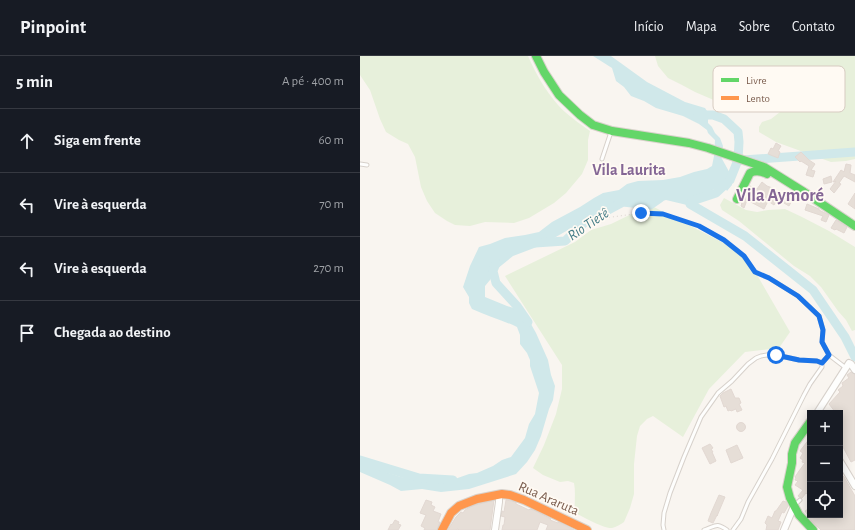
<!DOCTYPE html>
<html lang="pt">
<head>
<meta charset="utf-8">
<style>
	:root { --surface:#171b24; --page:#20242c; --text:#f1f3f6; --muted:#9ea1a6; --line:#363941 }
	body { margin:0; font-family:"Alegreya Sans",sans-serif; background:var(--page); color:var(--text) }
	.controls { position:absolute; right:12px; bottom:12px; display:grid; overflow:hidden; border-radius:0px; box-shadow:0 2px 10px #0003 }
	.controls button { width:36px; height:36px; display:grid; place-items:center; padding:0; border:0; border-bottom:1px solid var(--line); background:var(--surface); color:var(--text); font:20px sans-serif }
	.stop { position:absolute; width:12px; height:12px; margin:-9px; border:3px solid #1a73e8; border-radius:50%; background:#fff }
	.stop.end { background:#1a73e8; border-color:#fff; box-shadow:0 1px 4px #0008 }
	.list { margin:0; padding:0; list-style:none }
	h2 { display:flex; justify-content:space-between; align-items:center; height:52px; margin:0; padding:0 16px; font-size:17px }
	h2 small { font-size:13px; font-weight:400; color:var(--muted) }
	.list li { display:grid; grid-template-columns:26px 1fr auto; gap:12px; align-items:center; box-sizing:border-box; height:64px; padding:0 16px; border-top:1px solid var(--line) }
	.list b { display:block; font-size:15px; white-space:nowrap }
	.list em { font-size:13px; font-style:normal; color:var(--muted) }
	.icon { flex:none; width:22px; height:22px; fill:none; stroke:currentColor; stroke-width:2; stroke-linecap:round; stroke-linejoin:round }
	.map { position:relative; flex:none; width:495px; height:474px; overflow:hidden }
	header { display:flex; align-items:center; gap:24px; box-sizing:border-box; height:56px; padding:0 20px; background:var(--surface); border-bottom:1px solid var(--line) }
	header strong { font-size:19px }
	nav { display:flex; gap:22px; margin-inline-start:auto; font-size:14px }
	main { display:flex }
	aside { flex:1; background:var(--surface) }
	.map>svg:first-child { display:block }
	.green { fill:#e7f0db }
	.water { fill:#d0e8ea }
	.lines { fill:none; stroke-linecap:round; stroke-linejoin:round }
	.river { stroke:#d0e8ea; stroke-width:9 }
	.building { fill:#e6ded7; stroke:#e2d8d2 }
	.lane-casing { stroke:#d7d1cb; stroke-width:5 }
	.street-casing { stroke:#d7d1cb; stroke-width:8 }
	.fast-casing { stroke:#d9d2cb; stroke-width:10 }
	.slow-casing { stroke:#d9d2cb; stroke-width:10 }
	.path { stroke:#dcd5d0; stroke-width:1; stroke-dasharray:1 3; stroke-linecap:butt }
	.lane { stroke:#fefefd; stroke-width:3 }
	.street { stroke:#fefefd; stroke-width:6 }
	.fast { stroke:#63d668; stroke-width:8 }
	.slow { stroke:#ff974d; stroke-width:8 }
	.route { stroke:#1a73e8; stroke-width:5 }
	.labels { text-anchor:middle; stroke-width:3.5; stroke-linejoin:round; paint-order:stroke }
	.street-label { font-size:14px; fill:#7a5c4d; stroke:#fffaf3 }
	.water-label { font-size:15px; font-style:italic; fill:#437c86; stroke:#fffaf3 }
	.quarter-label { font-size:16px; font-weight:bold; fill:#846695; stroke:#fffaf3 }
	.district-label { font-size:18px; font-weight:bold; fill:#846695; stroke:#fffaf3 }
	.key { fill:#fffaf3; stroke:#d7cbc1; stroke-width:1 }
	.key-label { font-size:11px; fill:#7a5c4d }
</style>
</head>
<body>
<header>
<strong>Pinpoint</strong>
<nav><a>Início</a><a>Mapa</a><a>Sobre</a><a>Contato</a></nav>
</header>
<main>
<aside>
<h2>5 min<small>A pé · 400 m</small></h2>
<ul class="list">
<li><svg class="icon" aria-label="ahead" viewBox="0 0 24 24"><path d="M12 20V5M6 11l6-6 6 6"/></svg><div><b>Siga em frente</b></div><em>60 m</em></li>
<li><svg class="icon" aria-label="left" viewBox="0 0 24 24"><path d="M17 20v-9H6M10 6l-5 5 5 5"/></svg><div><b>Vire à esquerda</b></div><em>70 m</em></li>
<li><svg class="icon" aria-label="left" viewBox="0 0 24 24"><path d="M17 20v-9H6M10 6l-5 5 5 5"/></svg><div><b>Vire à esquerda</b></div><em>270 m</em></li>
<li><svg class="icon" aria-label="arrive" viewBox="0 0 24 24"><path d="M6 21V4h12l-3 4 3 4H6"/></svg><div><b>Chegada ao destino</b></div></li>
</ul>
</aside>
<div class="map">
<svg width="495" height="474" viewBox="0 0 495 474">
	<rect width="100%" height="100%" fill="#f9f5f0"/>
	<path class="green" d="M0 0H168C176 18 185 34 198 49 207 59 219 67 230 75L228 84V104L222 118 206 137 194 147 169 162 154 167 125 166 110 170 95 169 87 165 75 157 67 145 61 131 55 101 48 88 39 84 26 76 20 63 10 34 0 19Z
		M295 0H495V103L486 105 471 106 416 86 399 76V71L402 66 411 63 420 56 408 46 393 45 378 47 363 48 335 36 322 29 308 22 298 10Z
		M364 142 386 154 397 156 408 154 425 153 442 161 469 175 495 191V274L492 275 486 264 478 255 461 231 450 220 434 210 379 165 362 154 360 149Z
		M290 149 385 198 430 276 419 292 385 296 349 333 323 381 293 360 287 363 280 370 277 380 274 408V438L270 452 264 466C261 468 256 471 252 472 244 473 224 461 215 457 214 447 216 437 214 427L208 425 200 426 183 419 173 412 184 389 196 358 202 333V309L145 220 215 186 231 174 251 168Z"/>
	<path class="water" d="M233 0H251L287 26 325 46 345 52 349 58 348 64V67L352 71 355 77 360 82 363 90 361 101 372 121V129L367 135 364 130C350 133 345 138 337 148L327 149 306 144 290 149 275 144 253 148 182 189 153 200 137 213 130 224 125 230V241L147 250 157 253 167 261 176 277 188 304 191 319 195 330 193 344 189 353 181 380 175 394 167 406 156 418 109 433 81 436 62 433 41 435 30 429 0 416V405L9 407 20 414 41 421 51 422 68 426 83 423 92 424 109 418 117 417 133 410 142 404 151 401 165 382 169 368 175 358 179 337 170 310V304L167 297 160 288V279L157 271C142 264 127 260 112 253L109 247V241L103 231 110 210 119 191 130 188 145 182 165 179 179 176 192 166 220 151 234 142 243 137 259 134 267 128 278 125 303 124 320 121 334 116 347 113 352 110 354 100 355 84 348 77 347 74 339 68 323 60 296 52 284 45 271 40 264 31 256 25 252 12Z"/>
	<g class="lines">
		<path class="river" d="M383 104 495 96
			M332 145 356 137 370 124 378 104 379 86 378 76 364 63 353 59H338
			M330 148 385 180 453 234 485 281 495 301
			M175 187 205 185 224 167 263 146 290 149 300 142
			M136 207 133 215 136 227 157 250 168 266
			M0 404 59 422 93 424"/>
	</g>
	<path class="building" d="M416 87 421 90 418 95 420 96 418 102 408 98 411 92 413 93Z
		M441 96 449 104 455 108 451 114 455 115 453 121 446 119 449 110 441 105 440 106 435 101Z
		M486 108 491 109 490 117 495 119V126L484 120 479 127 481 128 474 137 470 133 476 125 473 126 481 114 484 116Z
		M471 120 472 126 464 128 463 123Z
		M402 126 407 130 415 133 412 138 418 142 414 149 408 145 404 153 387 144 384 152 381 150 382 147H381L390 130 397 133Z
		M423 136 427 138 425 142 431 146 429 150 419 144Z
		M495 137V153L488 148Z
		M447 148 459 153V154L469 159 466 166 461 164 463 160 445 154Z
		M476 164 487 171 484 177 476 173 475 174 471 172Z
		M491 316 495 318V404L491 406 483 391 481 387 480 388V357H476L469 348 480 336 478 334 483 330 482 327 489 322 487 319Z
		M371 333 375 342H379L381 347 379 348 382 354 377 356 376 353 371 355 370 354 368 355 366 350 364 351 360 340 363 337Z
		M376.5 371a4.5 4.5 0 1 1 9 0a4.5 4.5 0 1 1-9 0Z
		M450 382V441L446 437 442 442 438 440 443 434 435 429 438 425 435 424 436 422 435 421 439 415 445 407 442 406 443 404 440 402 443 397 440 395Z
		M350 388 353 392 351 393 353 396H352L356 405 350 408 342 392Z
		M377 389 383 402 371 407 366 394Z
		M480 417 484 421 495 440V474H461L451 464 445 455 450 452V459H480Z
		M359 439 365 441 357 460V459L353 467 348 465 351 457Z
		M66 444 72 446 71 449 75 451 73 455 81 458 78 466H80L77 474H64L65 472 61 470 66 459 60 457Z
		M134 444 130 474H100L97 473V474H88L96 461 101 456 103 457 105 454 112 450Z
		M146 444 156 446V448L169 454 170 453 176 455 191 463 190 464 198 467V466L214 474H186L188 469 180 466 177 474H142L143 469H144L145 461 141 460 142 455 144 456Z
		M423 445 426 446 428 450 424 457 422 456 418 465 421 466 418 474H406L407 469 405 467 408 460 412 462 415 455H416Z
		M35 464 39 466 38 468 41 469 38 474H28L31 468 32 469Z"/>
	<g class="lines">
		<g class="lane-casing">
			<path id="lane" d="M242 103 251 76
				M0 108 7 109
				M409 222 438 240 459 260 463 274 462 286 469 299 486 312
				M434 450 440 444
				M304 474 303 469 304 457 310 437 324 401 341 361 358 337 372 325 388 308 396 302 401 300 407 299H416L439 304 457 305 462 307
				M344 474C356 470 356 466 367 474
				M373 474 381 463 388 446 412 403 444 339 450 328 462 311V307L469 299"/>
		</g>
		<g class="street-casing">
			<path id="street" d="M457 357 489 307 491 308 495 314
				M480 405 495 430
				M135 474 139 446V438
				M424 474 434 450"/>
		</g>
		<g class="fast-casing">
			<path id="fast" d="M176 0 184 16 199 39 220 59 233 69 252 75 329 87 348 92 404 111 444 136 495 170
				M377 143 390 117C396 114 401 115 407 118
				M450 366 435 387 432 398V407L427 431 430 442 439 459 453 474"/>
		</g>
		<g class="slow-casing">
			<path id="slow" d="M82 474 91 457 99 450 117 443 142 438 150 439 164 444 227 474"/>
		</g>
		<path class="path" d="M245 162 281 157 303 158 339 170 364 184 384 200 395 216 406 221"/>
		<use href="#lane" class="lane"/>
		<use href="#street" class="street"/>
		<use href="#fast" class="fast"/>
		<use href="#slow" class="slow"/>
	</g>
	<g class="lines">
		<path class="route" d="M281 157 303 158 339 170 364 184 384 200 395 216 409 222 438 240 459 260 463 274 462 286 469 299 462 307 457 305 439 304 416 299"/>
	</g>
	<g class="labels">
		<g class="street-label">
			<text transform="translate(189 442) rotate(24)" y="5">Rua Araruta</text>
		</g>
		<g class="water-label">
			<text transform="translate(228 168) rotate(-34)" y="5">Rio Tietê</text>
		</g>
		<g class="quarter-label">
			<text x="269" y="119">Vila Laurita</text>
		</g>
		<g class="district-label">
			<text x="420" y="145">Vila Aymoré</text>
		</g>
	</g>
	<rect x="353" y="10" width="132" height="46" rx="6" class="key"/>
	<rect x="361" y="22" width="18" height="4" fill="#63d668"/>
	<rect x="361" y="40" width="18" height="4" fill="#ff974d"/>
	<g class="key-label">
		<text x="386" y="28">Livre</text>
		<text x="386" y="46">Lento</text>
	</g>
</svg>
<div class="controls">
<button>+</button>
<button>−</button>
<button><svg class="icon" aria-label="locate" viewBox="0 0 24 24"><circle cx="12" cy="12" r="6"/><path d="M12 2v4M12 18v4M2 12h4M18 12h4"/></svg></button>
</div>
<div class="stop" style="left:416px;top:299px"></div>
<div class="stop end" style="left:281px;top:157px"></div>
</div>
</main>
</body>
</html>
